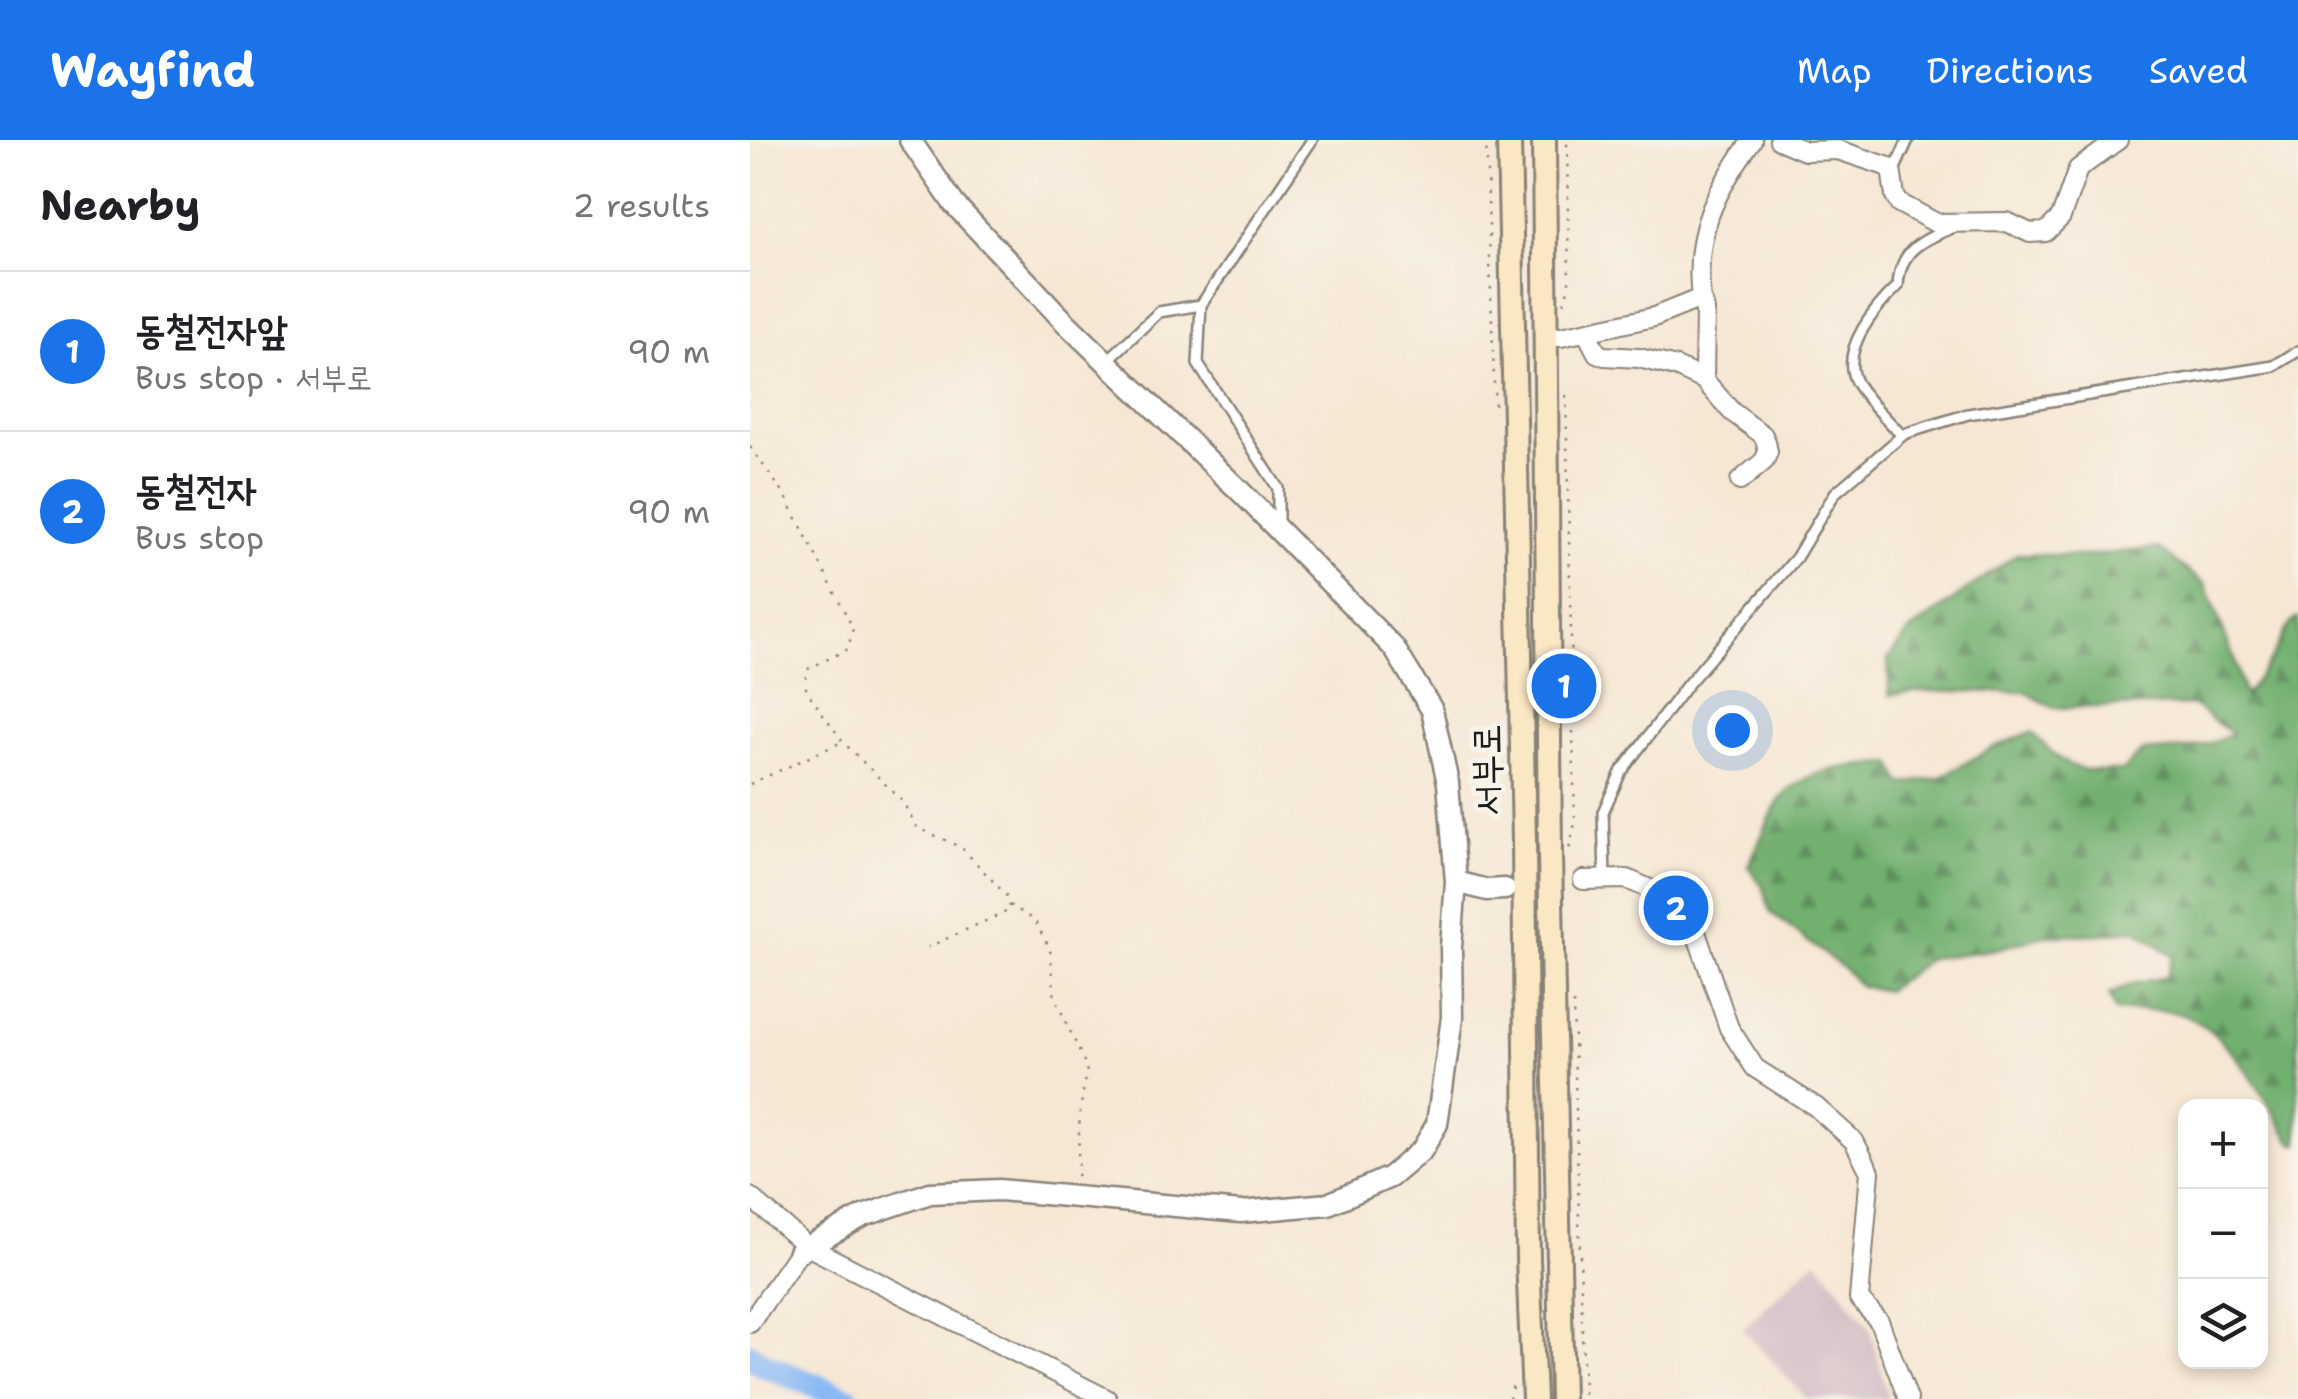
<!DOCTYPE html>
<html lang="en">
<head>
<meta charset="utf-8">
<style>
	:root { --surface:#fff; --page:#f6f6f6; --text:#202124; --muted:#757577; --line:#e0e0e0; --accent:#1a73e8 }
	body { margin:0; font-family:"Shantell Sans","Poor Story",sans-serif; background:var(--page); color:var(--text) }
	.controls { position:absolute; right:30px; bottom:30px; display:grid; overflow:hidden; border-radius:20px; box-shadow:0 5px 15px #0003 }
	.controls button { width:90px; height:90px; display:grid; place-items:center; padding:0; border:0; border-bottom:2px solid var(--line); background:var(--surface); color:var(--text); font:50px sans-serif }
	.you { position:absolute; left:982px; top:590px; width:35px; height:35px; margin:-25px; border:8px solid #fff; border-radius:50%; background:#1a73e8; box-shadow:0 0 0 15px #1a73e833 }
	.badge { display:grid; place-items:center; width:65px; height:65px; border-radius:50%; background:var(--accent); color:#fff; font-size:32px; font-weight:700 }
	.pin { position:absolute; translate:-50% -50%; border:5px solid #fff; box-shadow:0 2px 10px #0006 }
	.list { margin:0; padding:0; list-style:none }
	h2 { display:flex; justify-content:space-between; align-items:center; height:130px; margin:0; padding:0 40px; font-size:42px }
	h2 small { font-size:32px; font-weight:400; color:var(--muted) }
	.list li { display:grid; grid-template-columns:65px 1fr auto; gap:30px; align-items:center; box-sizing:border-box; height:160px; padding:0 40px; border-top:2px solid var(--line) }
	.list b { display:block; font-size:38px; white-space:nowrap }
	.list p { margin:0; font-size:32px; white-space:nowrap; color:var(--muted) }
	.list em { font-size:32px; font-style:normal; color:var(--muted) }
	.icon { flex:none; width:55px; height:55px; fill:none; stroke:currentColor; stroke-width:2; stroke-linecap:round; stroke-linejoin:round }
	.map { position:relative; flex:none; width:1548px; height:1259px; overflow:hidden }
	header { display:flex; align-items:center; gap:60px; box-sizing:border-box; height:140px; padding:0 50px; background:var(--accent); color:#fff }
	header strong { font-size:48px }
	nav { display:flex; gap:55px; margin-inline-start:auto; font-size:35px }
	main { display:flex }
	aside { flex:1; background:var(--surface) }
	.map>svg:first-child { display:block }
	.industrial { fill:#d2bdc5 }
	.forest { fill:url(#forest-firs); stroke:#476646; stroke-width:2.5 }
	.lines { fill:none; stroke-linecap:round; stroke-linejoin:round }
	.river { stroke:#89b9f5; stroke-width:25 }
	.service-casing { stroke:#898278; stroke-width:14 }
	.minor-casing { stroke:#898278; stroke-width:22 }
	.tertiary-casing { stroke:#898278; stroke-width:25 }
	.secondary-casing { stroke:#898278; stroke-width:28 }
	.path { stroke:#898278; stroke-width:2.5; stroke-dasharray:2.5 8; stroke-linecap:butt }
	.service { stroke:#fff; stroke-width:9 }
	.minor { stroke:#fff; stroke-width:18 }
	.tertiary { stroke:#fff; stroke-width:20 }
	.secondary { stroke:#fae7c3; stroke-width:22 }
	.labels { text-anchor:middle; stroke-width:10; stroke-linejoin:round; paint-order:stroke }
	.street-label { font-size:38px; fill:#1c1c1c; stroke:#f7f3e8 }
</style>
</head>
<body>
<header>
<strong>Wayfind</strong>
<nav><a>Map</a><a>Directions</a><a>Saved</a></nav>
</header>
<main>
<aside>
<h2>Nearby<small>2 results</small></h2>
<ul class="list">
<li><span class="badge">1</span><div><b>동철전자앞</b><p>Bus stop · 서부로</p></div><em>90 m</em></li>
<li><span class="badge">2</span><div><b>동철전자</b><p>Bus stop</p></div><em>90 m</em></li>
</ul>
</aside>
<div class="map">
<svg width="1548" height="1259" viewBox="0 0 1548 1259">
	<defs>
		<pattern id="forest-firs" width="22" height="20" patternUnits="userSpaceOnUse" patternTransform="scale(2.5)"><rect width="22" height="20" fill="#72b070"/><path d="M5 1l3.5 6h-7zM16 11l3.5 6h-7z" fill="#5d8e5b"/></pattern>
	</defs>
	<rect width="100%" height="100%" fill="#f7f3e8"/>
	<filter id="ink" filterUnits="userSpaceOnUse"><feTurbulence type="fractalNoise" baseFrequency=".01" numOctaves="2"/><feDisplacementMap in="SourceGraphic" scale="20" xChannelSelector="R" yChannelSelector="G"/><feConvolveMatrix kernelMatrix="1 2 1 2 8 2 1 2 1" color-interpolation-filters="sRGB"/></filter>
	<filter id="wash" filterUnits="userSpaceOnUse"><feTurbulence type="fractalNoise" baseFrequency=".0048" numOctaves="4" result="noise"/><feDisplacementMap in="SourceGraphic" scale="40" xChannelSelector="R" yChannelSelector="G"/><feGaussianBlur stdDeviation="2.25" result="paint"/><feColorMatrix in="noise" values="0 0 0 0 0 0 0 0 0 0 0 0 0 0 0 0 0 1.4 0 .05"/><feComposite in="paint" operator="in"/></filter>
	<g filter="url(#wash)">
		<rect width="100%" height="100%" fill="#f6e7d4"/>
		<path class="industrial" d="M1067 1119 1119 1186 1138 1259H1057L992 1189Z"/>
		<path class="forest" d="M1408 408 1456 445 1483 516 1495 557C1502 543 1514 532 1522 517 1531 503 1534 487 1548 477V1005L1543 1003C1514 960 1481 888 1427 873 1409 868 1384 872 1365 871L1359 855 1381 844 1416 837 1423 816 1385 789 1355 794 1298 795 1242 810 1180 818 1136 851 1110 846 1094 829 1020 772 1014 748 998 726C1007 710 1022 667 1033 656 1062 626 1104 626 1142 623L1152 644 1189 638 1244 607 1282 592C1316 628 1322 632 1372 631L1392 611C1425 611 1453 609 1482 594L1442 565 1304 568 1275 552 1171 551 1139 555 1138 519 1159 492 1267 414 1334 416Z"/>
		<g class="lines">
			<path class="river" d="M0 1215 12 1224 98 1259"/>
		</g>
	</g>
	<g filter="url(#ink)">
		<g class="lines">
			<g class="service-casing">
				<path id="service" d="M1143 33 1158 0
					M357 221 409 172 451 165
					M1152 296C1139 280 1115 259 1106 242 1089 209 1126 167 1148 146 1150 109 1171 101 1204 87
					M528 385V348L448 224 451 165 562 0
					M855 737 853 672 871 632 937 545 1046 418 1085 353 1154 294 1218 274 1524 226 1548 211"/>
			</g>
			<g class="minor-casing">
				<path id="minor" d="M1029 0 1055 11 1088 10 1136 26 1141 29 1145 56 1149 63 1186 83 1257 82 1280 93 1296 92 1311 77 1328 29 1368 0
					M951 158 955 170 954 240 982 272 1013 295 1016 302 1018 312 1014 321 990 341
					M836 192 847 213 854 216 889 218 926 227 954 240
					M796 196 811 197 904 177 951 158C943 93 965 52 1002 0
					M833 740 877 739 929 762 942 781 979 888 1005 928 1066 967 1104 1001 1120 1032 1109 1159 1129 1181 1158 1259
					M0 1057 57 1106 357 1259
					M0 1183 49 1112"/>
			</g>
			<g class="tertiary-casing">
				<path id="tertiary" d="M706 742 737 750 755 749
					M49 1112 113 1076 180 1053 249 1050 491 1072 578 1064 640 1037 672 1010 687 984 702 878 701 807 706 742 698 643 682 570 644 508 493 354 315 182 204 64 160 0"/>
			</g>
			<g class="secondary-casing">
				<path id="secondary" d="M759 0 774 701 778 1119 784 1259
					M794 0 800 716 812 1259"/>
			</g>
			<path class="path" d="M736 0 745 273
				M814 163 819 145 817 0
				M816 255 825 683 819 710
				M0 307 35 355 103 488 98 509 56 530V550L93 602 152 661 167 687 212 708 256 755 260 770 178 807
				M0 644 92 602
				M260 765 285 781 300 809 305 858 337 928 330 971 327 1041
				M823 863 834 1259
				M759 1259 764 1240"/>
			<use href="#service" class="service"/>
			<use href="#minor" class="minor"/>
			<use href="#tertiary" class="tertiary"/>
			<use href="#secondary" class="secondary"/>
		</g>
	</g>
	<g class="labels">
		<g class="street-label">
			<text transform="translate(737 630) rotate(-91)" y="13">서부로</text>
		</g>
	</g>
</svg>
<div class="controls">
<button>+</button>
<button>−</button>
<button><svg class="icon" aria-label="layers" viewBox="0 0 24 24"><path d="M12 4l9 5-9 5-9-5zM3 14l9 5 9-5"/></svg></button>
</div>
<div class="you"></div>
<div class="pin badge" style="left:814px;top:546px">1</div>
<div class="pin badge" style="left:926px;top:768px">2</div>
</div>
</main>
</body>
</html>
